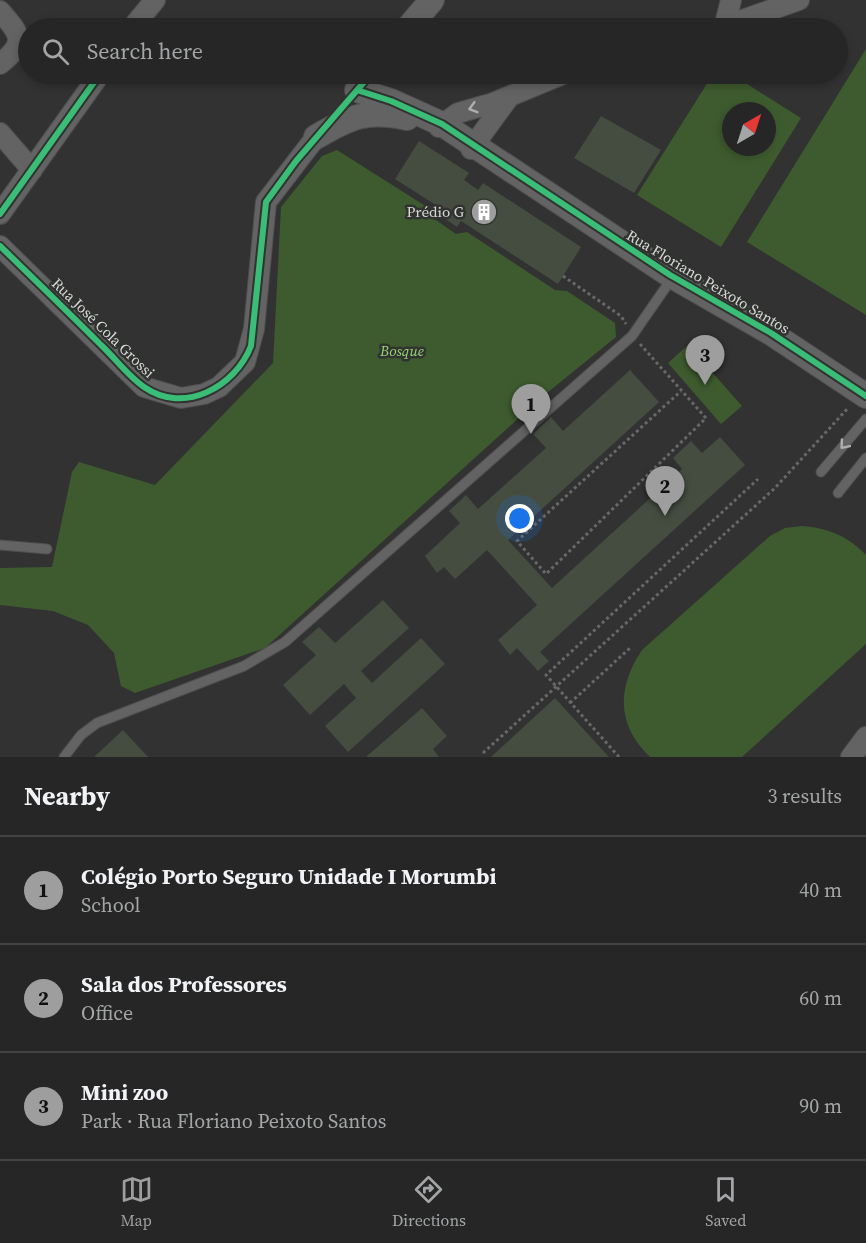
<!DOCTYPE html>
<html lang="en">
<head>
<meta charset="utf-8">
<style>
	:root { --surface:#252625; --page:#2d2e2d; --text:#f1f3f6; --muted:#a3a5a7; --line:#424342; --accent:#9d9e9d }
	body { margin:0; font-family:"Source Serif 4",serif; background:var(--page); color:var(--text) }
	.compass { position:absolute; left:722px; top:102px; width:54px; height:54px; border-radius:50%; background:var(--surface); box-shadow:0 3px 9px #0003; rotate:39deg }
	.you { position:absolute; left:520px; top:519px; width:21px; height:21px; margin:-15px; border:4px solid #fff; border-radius:50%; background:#1a73e8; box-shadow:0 0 0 9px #1a73e833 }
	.badge { display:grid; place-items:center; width:39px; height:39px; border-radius:50%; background:var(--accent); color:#111; font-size:20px; font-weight:700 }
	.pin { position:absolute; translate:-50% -50px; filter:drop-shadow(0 2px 3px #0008) }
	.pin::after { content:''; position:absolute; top:32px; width:21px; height:18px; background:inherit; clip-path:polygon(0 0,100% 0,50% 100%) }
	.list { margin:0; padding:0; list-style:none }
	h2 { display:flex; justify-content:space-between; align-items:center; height:78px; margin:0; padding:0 24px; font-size:26px }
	h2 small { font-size:20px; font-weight:400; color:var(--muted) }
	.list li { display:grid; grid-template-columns:39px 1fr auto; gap:18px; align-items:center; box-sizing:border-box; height:108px; padding:0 24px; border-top:2px solid var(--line) }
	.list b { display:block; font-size:22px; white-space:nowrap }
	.list p { margin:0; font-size:20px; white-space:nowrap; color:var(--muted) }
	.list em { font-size:20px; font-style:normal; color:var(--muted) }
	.icon { flex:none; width:33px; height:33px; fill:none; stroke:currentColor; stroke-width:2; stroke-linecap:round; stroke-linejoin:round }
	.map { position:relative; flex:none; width:866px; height:757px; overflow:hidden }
	.search { position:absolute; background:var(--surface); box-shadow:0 3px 9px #0003; left:18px; right:18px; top:18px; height:66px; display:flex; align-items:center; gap:15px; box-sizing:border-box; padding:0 21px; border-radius:33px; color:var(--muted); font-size:22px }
	.sheet { height:402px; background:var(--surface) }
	nav { display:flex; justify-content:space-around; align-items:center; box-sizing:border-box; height:84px; border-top:2px solid var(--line); background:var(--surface); font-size:16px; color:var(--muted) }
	nav a { display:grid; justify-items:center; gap:3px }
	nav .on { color:var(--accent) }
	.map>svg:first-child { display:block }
	.green { fill:#3e5b2f; fill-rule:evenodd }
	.building { fill:#454d40 }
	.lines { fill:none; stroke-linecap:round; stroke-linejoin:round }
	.service-casing { stroke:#4f4f4f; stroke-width:11 }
	.minor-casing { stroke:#4f4f4f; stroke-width:22 }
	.tertiary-casing { stroke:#4f4f4f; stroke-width:26 }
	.path { stroke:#676867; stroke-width:3; stroke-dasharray:3 3; stroke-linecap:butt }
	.service { stroke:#626362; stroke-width:9 }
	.minor { stroke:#626362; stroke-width:20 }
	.tertiary { stroke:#626362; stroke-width:24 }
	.cycleway-casing { stroke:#313330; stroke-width:10 }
	.cycleway { stroke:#3abd76; stroke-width:6 }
	.oneway { stroke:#aeafae }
	.labels { text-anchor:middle; stroke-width:5; stroke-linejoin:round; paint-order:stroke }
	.poi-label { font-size:15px; fill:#d7d8d7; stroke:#313330; text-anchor:end }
	.street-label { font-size:15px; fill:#d7d8d7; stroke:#313330 }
	.park-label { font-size:15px; font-style:italic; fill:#95d575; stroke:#313330 }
</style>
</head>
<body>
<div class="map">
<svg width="866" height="757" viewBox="0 0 866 757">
	<rect width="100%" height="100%" fill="#313231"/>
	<path class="green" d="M866 49V315L747 242Z
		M713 74H731L801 118 721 247 637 195ZM731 111H767V147H731Z
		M337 150 427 207 433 218 456 234 467 232 555 290 567 291 615 323 616 337 542 397 265 648 135 693 121 686 114 653 88 625 53 611 0 605V568L52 567 72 472 79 462 155 485 273 363 281 207 322 156Z
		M688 345 742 406 721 424 668 363Z
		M802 526C828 528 848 536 866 555V644L742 757H650C616 725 617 687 642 650L770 536 785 528Z"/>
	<path class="building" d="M601 116 661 150 634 193 574 158Z
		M419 141 469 173 464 180 478 190 483 183 581 247 558 284 461 221 457 227 438 214 442 209 395 179Z
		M630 370 659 402 508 540 552 588 682 469 673 458 691 441 702 453 720 437 745 465 540 652 549 661 538 671 517 648 510 655 498 640 537 605 487 550 455 579 444 567 437 573 425 556 460 523 449 511 466 495 478 509 546 448 533 434 551 417 563 431Z
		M383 600 409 628 361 671 372 683 421 638 445 664 348 752 325 726 356 698 344 684 310 715 283 685 316 655 302 642 319 627 335 643Z
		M555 698 609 757H491Z
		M422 708 447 736 433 749 439 757H366Z
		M123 730 148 757H94Z"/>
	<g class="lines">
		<g class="service-casing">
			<path id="service" d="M821 472 866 419
				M838 493 866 458
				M0 545 47 549
				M64 757 81 735 97 723 244 666 285 642 632 336 668 284 669 277"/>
		</g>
		<g class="minor-casing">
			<path id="minor" d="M0 11C21 35 27 42 0 64
				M132 28 155 0
				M720 28 799 0
				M724 28 731 0
				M439 127 458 113 493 103 563 74
				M0 133 32 170
				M471 149 509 97
				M0 214 100 74
				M0 246 144 387 181 398 204 394 219 387 245 362 254 329 266 202 316 137
				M851 757 866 737"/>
		</g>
		<g class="tertiary-casing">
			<path id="tertiary" d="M408 28 432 0
				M357 90 391 101 442 124 670 275 771 333 866 396
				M316 137C350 117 367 109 407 118"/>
		</g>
		<path class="path" d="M563 276 621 316 626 324
			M640 344 706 418 546 574 517 541 681 391
			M570 703 630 648
			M483 753 775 488 848 408
			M619 757 546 675 758 479"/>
		<use href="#service" class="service"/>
		<use href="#minor" class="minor"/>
		<use href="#tertiary" class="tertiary"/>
		<g class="cycleway-casing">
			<path id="cycleway" d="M357 90 391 101 442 124 670 275 771 333 866 396
				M0 214 100 74
				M0 246C34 279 68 312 101 345 115 358 128 376 144 387 184 415 235 387 251 346L266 202 296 161 371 74"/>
		</g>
		<use href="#cycleway" class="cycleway"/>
	</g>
	<defs><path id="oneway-chevron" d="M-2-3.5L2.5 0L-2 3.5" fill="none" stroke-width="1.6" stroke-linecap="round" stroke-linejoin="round" transform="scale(1.5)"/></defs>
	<g class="oneway">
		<use href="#oneway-chevron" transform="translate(473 108) rotate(164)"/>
		<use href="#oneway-chevron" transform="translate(844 445) rotate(130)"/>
	</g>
	<defs>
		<g id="building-disc" transform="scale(1.35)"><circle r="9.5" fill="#9d9e9d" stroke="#313330"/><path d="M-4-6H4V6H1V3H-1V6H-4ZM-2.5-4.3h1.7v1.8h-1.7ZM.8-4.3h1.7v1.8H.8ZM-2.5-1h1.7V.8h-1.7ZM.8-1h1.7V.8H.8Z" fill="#fff"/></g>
	</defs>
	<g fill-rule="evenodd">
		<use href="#building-disc" x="484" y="212"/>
	</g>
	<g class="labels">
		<g class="poi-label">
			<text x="464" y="217">Prédio G</text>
		</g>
		<g class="street-label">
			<text transform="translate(708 282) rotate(31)" y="5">Rua Floriano Peixoto Santos</text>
			<text transform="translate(103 328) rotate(44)" y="5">Rua José Cola Grossi</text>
		</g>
		<g class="park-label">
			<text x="402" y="356">Bosque</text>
		</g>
	</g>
</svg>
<svg class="compass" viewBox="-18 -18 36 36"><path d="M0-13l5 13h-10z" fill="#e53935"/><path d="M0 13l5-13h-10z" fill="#a3a5a7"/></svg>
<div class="you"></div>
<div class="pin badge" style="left:531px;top:434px">1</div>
<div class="pin badge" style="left:665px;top:516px">2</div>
<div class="pin badge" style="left:705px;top:385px">3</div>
<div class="search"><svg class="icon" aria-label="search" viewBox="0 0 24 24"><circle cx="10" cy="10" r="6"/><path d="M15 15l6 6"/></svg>Search here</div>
</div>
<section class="sheet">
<h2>Nearby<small>3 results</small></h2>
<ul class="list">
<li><span class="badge">1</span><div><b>Colégio Porto Seguro Unidade I Morumbi</b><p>School</p></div><em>40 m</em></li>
<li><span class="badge">2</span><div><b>Sala dos Professores</b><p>Office</p></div><em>60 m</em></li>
<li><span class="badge">3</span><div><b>Mini zoo</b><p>Park · Rua Floriano Peixoto Santos</p></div><em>90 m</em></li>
</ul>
</section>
<nav>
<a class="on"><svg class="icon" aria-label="map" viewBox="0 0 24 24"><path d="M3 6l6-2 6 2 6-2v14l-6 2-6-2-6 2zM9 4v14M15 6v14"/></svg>Map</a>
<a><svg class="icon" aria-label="directions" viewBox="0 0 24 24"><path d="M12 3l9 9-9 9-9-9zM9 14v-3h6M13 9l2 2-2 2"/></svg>Directions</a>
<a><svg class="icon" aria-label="saved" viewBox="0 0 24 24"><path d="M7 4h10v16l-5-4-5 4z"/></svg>Saved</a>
</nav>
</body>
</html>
